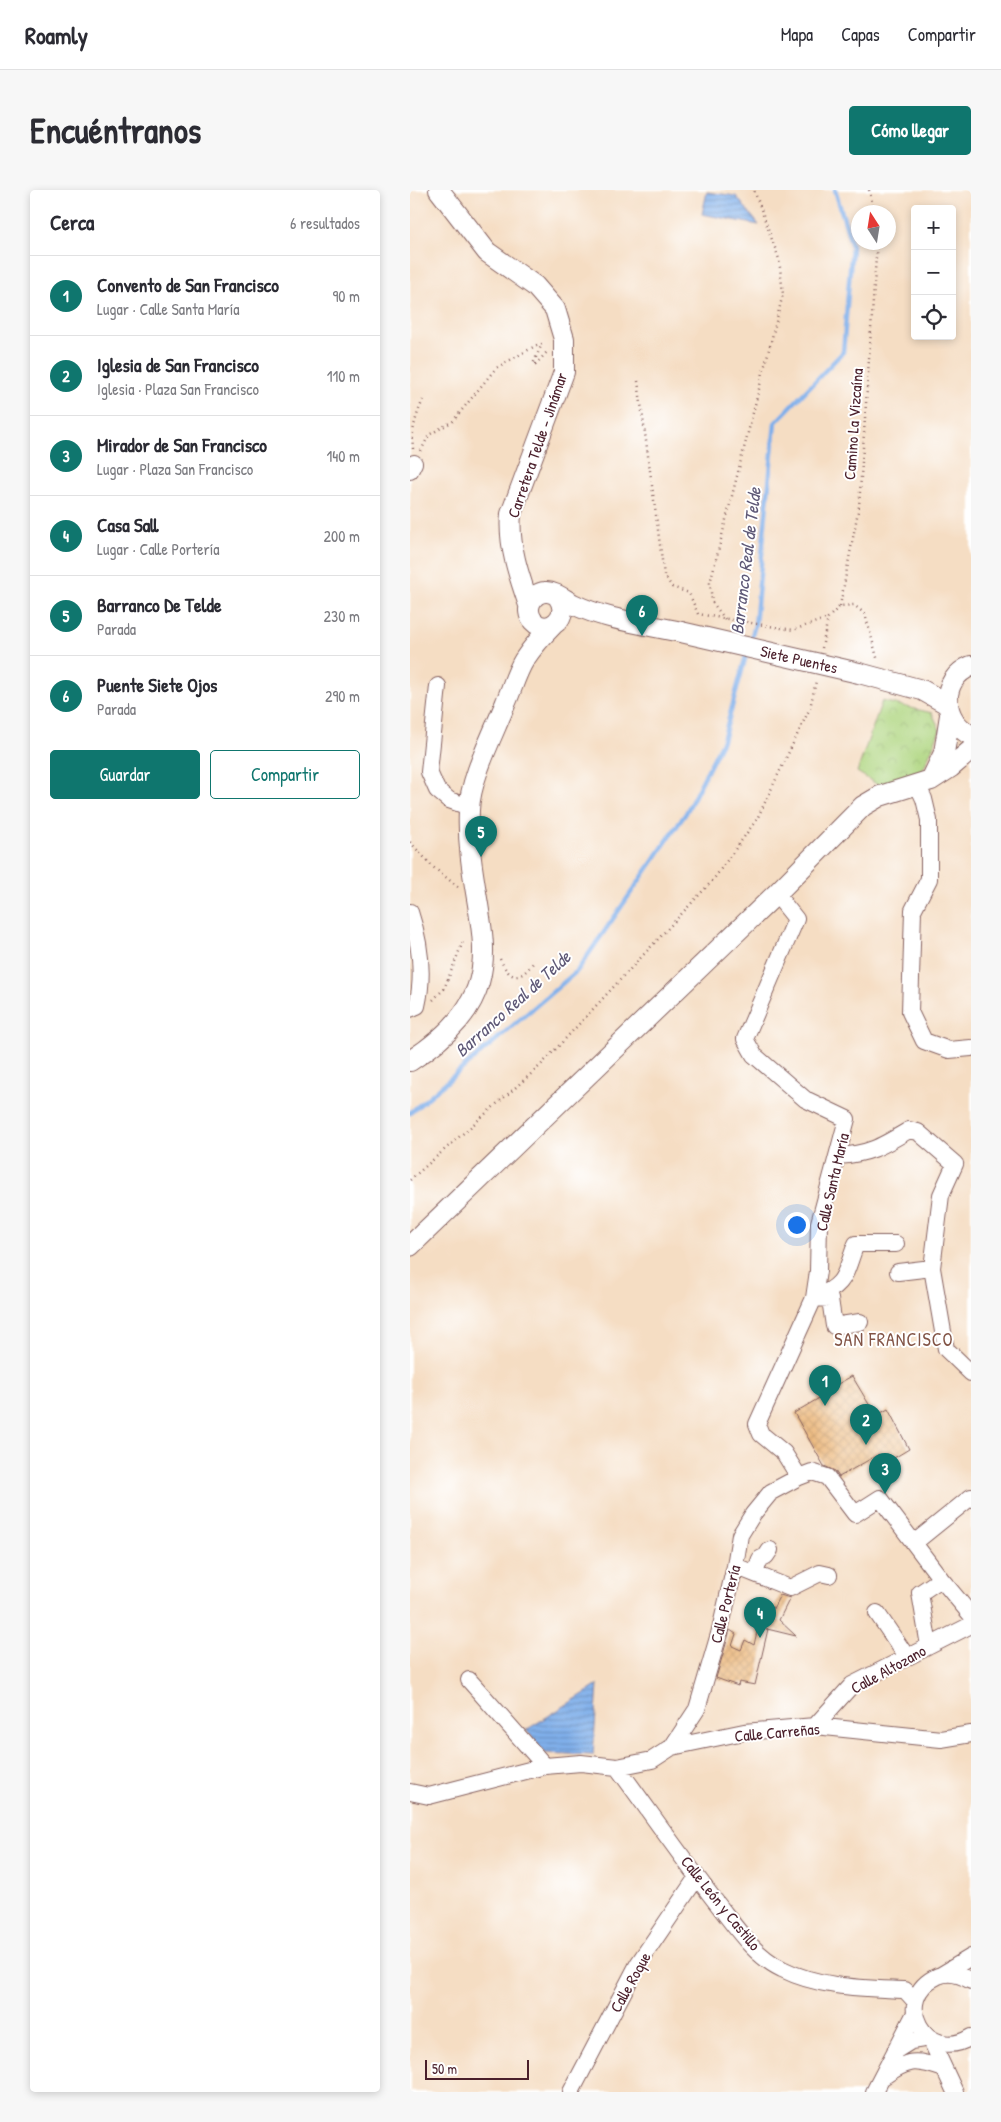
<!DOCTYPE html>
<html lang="es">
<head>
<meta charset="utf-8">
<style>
	:root { --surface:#fff; --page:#f7f7f7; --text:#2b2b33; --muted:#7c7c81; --line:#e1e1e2; --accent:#0f766e }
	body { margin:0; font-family:"Patrick Hand",sans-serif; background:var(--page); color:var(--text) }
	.controls { position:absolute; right:15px; top:15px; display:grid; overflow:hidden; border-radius:5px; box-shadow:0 2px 8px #0003 }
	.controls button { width:45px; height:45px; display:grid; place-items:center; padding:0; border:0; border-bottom:1px solid var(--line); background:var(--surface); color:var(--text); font:25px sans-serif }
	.compass { position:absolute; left:441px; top:15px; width:45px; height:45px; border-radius:50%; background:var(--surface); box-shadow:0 2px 8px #0003; rotate:348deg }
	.scale { position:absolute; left:15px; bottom:12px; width:104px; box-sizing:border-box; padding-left:5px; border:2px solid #4a1f2b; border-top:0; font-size:14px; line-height:18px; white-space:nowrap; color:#4a1f2b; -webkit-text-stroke:4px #fff; paint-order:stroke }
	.you { position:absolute; left:386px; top:1034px; width:18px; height:18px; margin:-12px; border:4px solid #fff; border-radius:50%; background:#1a73e8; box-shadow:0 0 0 8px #1a73e833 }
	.badge { display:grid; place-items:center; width:32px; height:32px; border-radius:50%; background:var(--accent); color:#fff; font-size:16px; font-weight:700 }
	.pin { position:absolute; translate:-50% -41px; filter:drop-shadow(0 1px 2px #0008) }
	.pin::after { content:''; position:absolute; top:26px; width:18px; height:15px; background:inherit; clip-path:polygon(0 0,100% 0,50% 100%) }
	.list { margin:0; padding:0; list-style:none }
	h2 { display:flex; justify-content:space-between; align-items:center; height:65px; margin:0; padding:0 20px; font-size:21px }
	h2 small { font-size:16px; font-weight:400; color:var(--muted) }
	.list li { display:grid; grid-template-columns:32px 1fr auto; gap:15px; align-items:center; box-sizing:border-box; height:80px; padding:0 20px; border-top:1px solid var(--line) }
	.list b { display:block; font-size:19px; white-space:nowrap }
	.list p { margin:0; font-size:16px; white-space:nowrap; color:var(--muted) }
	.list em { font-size:16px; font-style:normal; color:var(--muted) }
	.actions { display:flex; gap:10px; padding:15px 20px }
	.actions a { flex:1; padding:11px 0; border:1px solid var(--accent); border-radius:5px; text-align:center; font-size:18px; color:var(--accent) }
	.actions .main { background:var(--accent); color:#fff }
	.icon { flex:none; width:28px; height:28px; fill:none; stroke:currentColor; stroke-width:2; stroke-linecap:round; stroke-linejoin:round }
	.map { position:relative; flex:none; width:561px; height:1902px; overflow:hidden; border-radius:5px }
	header { display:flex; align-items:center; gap:30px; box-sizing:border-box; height:70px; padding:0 25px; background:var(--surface); border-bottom:1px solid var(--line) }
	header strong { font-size:24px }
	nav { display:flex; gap:28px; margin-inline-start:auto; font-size:18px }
	.intro { display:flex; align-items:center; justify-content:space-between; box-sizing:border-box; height:120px; padding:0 30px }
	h1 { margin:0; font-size:35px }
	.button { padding:12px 22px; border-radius:5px; background:var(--accent); color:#fff; font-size:18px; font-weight:700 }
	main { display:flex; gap:30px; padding:0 30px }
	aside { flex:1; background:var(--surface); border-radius:5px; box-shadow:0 2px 8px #0003 }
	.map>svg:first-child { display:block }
	.park { fill:url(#park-crowns); stroke:#7c7a55 }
	.water { fill:url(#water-rules); stroke:#64678a }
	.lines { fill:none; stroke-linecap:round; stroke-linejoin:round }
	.stream { stroke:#7fafea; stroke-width:4.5 }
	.building { fill:url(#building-cross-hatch) }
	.minor-casing { stroke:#866260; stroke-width:18 }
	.major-casing { stroke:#866260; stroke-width:22 }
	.path { stroke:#866260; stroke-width:2.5; stroke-dasharray:1 4; stroke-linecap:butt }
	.minor { stroke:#fff; stroke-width:16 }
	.major { stroke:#fff; stroke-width:20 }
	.major-bridge-casing { stroke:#866260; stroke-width:22; stroke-linecap:butt }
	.major-bridge { stroke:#fff; stroke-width:20 }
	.labels { text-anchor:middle; stroke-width:4; stroke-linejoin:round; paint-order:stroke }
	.street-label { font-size:16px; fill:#4a1f2b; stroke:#fff }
	.water-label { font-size:18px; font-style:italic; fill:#5f5977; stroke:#fff }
	.neighbourhood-label { font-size:18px; letter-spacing:1px; fill:#825446; stroke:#fff }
</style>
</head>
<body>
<header>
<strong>Roamly</strong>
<nav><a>Mapa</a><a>Capas</a><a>Compartir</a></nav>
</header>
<div class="intro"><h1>Encuéntranos</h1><a class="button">Cómo llegar</a></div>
<main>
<aside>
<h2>Cerca<small>6 resultados</small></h2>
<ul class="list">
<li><span class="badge">1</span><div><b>Convento de San Francisco</b><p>Lugar · Calle Santa María</p></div><em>90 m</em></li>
<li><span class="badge">2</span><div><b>Iglesia de San Francisco</b><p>Iglesia · Plaza San Francisco</p></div><em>110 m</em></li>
<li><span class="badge">3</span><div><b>Mirador de San Francisco</b><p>Lugar · Plaza San Francisco</p></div><em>140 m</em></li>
<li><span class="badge">4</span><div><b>Casa Sall</b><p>Lugar · Calle Portería</p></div><em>200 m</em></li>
<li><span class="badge">5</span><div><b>Barranco De Telde</b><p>Parada</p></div><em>230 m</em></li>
<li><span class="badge">6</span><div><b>Puente Siete Ojos</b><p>Parada</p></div><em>290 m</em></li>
</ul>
<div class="actions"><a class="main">Guardar</a><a>Compartir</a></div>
</aside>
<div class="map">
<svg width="561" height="1902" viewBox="0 0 561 1902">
	<defs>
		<pattern id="park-crowns" width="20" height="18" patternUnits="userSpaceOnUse" patternTransform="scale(1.25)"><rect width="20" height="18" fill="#aed57f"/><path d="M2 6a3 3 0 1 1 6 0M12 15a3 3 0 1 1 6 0" fill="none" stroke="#97b66e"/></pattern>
		<pattern id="water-rules" width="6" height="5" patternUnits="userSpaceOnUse" patternTransform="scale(1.25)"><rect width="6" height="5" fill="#7fafea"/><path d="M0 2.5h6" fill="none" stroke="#6a8ebe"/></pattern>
		<pattern id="building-cross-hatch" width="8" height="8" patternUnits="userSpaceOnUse" patternTransform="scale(1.25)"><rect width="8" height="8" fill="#ebb577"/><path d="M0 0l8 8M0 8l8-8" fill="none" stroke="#cb9b67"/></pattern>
	</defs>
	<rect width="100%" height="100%" fill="#fff"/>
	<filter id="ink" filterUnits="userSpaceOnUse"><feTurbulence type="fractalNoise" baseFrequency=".02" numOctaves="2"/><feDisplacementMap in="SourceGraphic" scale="10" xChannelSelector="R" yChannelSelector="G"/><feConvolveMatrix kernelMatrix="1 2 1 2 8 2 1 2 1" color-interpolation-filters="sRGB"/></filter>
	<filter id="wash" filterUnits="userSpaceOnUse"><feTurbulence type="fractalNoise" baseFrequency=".0096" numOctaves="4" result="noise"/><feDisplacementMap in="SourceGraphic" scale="20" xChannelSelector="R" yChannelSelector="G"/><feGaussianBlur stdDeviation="1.12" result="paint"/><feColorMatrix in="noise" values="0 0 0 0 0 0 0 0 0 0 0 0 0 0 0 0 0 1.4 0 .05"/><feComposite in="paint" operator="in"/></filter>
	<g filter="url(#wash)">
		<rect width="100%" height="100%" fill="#f5ddc3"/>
		<path class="park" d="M472 511 522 523 530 540 512 582 473 598 447 582Z"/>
		<path class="water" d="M297 2 326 6 349 35 292 24Z
			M188 1495 183 1565 135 1563 116 1540Z"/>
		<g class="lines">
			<path class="stream" d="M340 452 345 435 365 233 433 162 442 56 425 0
				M0 923 167 781 276 623 313 550 337 462"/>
		</g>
		<g id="blocks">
			<path class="building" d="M442 1186 466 1226 478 1219 499 1259 474 1274 469 1264 429 1287 425 1281 414 1276 384 1223 411 1207 410 1204Z
				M370 1405 380 1408 369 1430 386 1446 353 1438Z
				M348 1437 358 1439 345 1495 329 1492 328 1496 306 1488 320 1440 326 1444 322 1456 331 1460 335 1450 344 1455Z"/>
		</g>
	</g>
	<g filter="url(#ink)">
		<use href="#blocks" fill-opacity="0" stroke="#866260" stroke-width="1"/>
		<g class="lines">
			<g class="minor-casing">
				<path id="minor" d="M0 281 4 273
					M28 496 19 582 27 600 39 610 59 617
					M507 594 514 609 519 630V689L503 720 500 822 514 851 539 860 561 858
					M366 704 386 729 335 849 344 865 395 909 437 929 409 1033 408 1081 404 1108 347 1234 351 1244 374 1263 389 1287
					M0 722C10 752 14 786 7 816L0 819
					M428 966C460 964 472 956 499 940L508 942 545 974 531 1005 522 1078 536 1159 561 1183
					M488 1082 522 1078
					M404 1108C437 1095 434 1085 446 1054H486
					M404 1108 420 1109 424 1136 450 1132
					M504 1353 561 1307
					M325 1376 380 1398 410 1383 419 1385
					M345 1383 350 1369 356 1366 360 1360
					M467 1423 497 1467
					M519 1456 510 1403 531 1389
					M59 1490 135 1576
					M405 1536 442 1495 561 1435
					M262 1557 287 1519 309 1444 325 1376 330 1345 343 1324 361 1302 389 1287 402 1282 417 1287 445 1324 470 1308 531 1389 561 1425
					M207 1577C240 1622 272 1668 306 1712 325 1736 344 1766 372 1779 410 1798 453 1798 495 1800L505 1811
					M0 1602 19 1606 135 1576 171 1573 207 1577 242 1570 262 1557 334 1542 405 1536 531 1549 561 1544
					M531 1785 561 1767
					M561 1791C551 1785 539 1781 528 1786 479 1808 516 1875 561 1847
					M485 1861 501 1851 520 1848 545 1902
					M473 1887C498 1869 505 1869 534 1879
					M161 1902 228 1774 287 1687
					M464 1902 505 1823"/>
			</g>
			<g class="major-casing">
				<path id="major" d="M29 0 77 62 125 96 145 119 154 149V182L101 324C98 355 109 386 119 415
					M148 407C162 426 138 447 123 431 114 420 121 403 135 402 144 401 155 410 163 414 196 430 235 434 271 442
					M561 476C529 489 531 531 561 545
					M449 483 512 500 537 514
					M521 590 534 563 540 525
					M0 871C121 793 54 730 59 620 60 588 84 543 96 512 102 499 106 483 114 470 122 458 132 446 143 435
					M0 1056 366 704 453 616 470 606 521 590 541 577 561 560"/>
			</g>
			<path class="path" d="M459 0 464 22
				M228 191 254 385 262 397 279 403 288 424 383 440 418 428
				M3 259C1 240 6 226 13 210
				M11 261 19 245 43 231 86 178 127 155 132 154 123 174H126L137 162
				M430 416 449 316 467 52
				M315 429 302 412 300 393 373 104 369 69 344 0
				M412 458 418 428 430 416 444 415 455 424 468 471
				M0 652 23 677 48 697
				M90 769C100 790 109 792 123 773
				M23 810 34 799 54 749
				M0 990 130 876 303 690 347 629 400 518 406 491"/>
			<use href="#minor" class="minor"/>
			<use href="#major" class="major"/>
			<g class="major-bridge-casing">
				<path id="major-bridge" d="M271 442 449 483"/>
			</g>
			<use href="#major-bridge" class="major-bridge"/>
		</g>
	</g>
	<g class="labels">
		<g class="street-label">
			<text transform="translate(443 234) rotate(-86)" y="6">Camino La Vizcaína</text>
			<text transform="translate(127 255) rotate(-71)" y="6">Carretera Telde - Jinámar</text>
			<text transform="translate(389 469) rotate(13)" y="6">Siete Puentes</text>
			<text transform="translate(422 992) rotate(-77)" y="6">Calle Santa María</text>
			<text transform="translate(315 1414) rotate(-76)" y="6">Calle Portería</text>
			<text transform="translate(478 1479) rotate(-29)" y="6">Calle Altozano</text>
			<text transform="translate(367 1542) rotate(-5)" y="6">Calle Carreñas</text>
			<text transform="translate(311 1713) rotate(51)" y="6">Calle León y Castillo</text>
			<text transform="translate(220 1792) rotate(-61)" y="6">Calle Roque</text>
		</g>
		<g class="water-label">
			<text transform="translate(336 371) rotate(-83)" y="6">Barranco Real de Telde</text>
			<text transform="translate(103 814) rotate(-42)" y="6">Barranco Real de Telde</text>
		</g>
		<g class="neighbourhood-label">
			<text x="484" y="1156">SAN FRANCISCO</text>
		</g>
	</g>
</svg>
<div class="controls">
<button>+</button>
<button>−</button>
<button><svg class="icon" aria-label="locate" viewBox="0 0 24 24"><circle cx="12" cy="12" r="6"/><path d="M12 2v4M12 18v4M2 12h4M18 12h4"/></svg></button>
</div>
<svg class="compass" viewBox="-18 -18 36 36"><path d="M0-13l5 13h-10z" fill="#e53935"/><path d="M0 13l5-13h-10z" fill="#7c7c81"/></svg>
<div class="scale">50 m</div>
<div class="you"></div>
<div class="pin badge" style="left:415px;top:1216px">1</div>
<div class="pin badge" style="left:456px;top:1255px">2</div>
<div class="pin badge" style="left:475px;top:1304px">3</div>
<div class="pin badge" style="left:350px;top:1448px">4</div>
<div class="pin badge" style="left:71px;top:667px">5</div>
<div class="pin badge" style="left:232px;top:446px">6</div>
</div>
</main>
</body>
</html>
